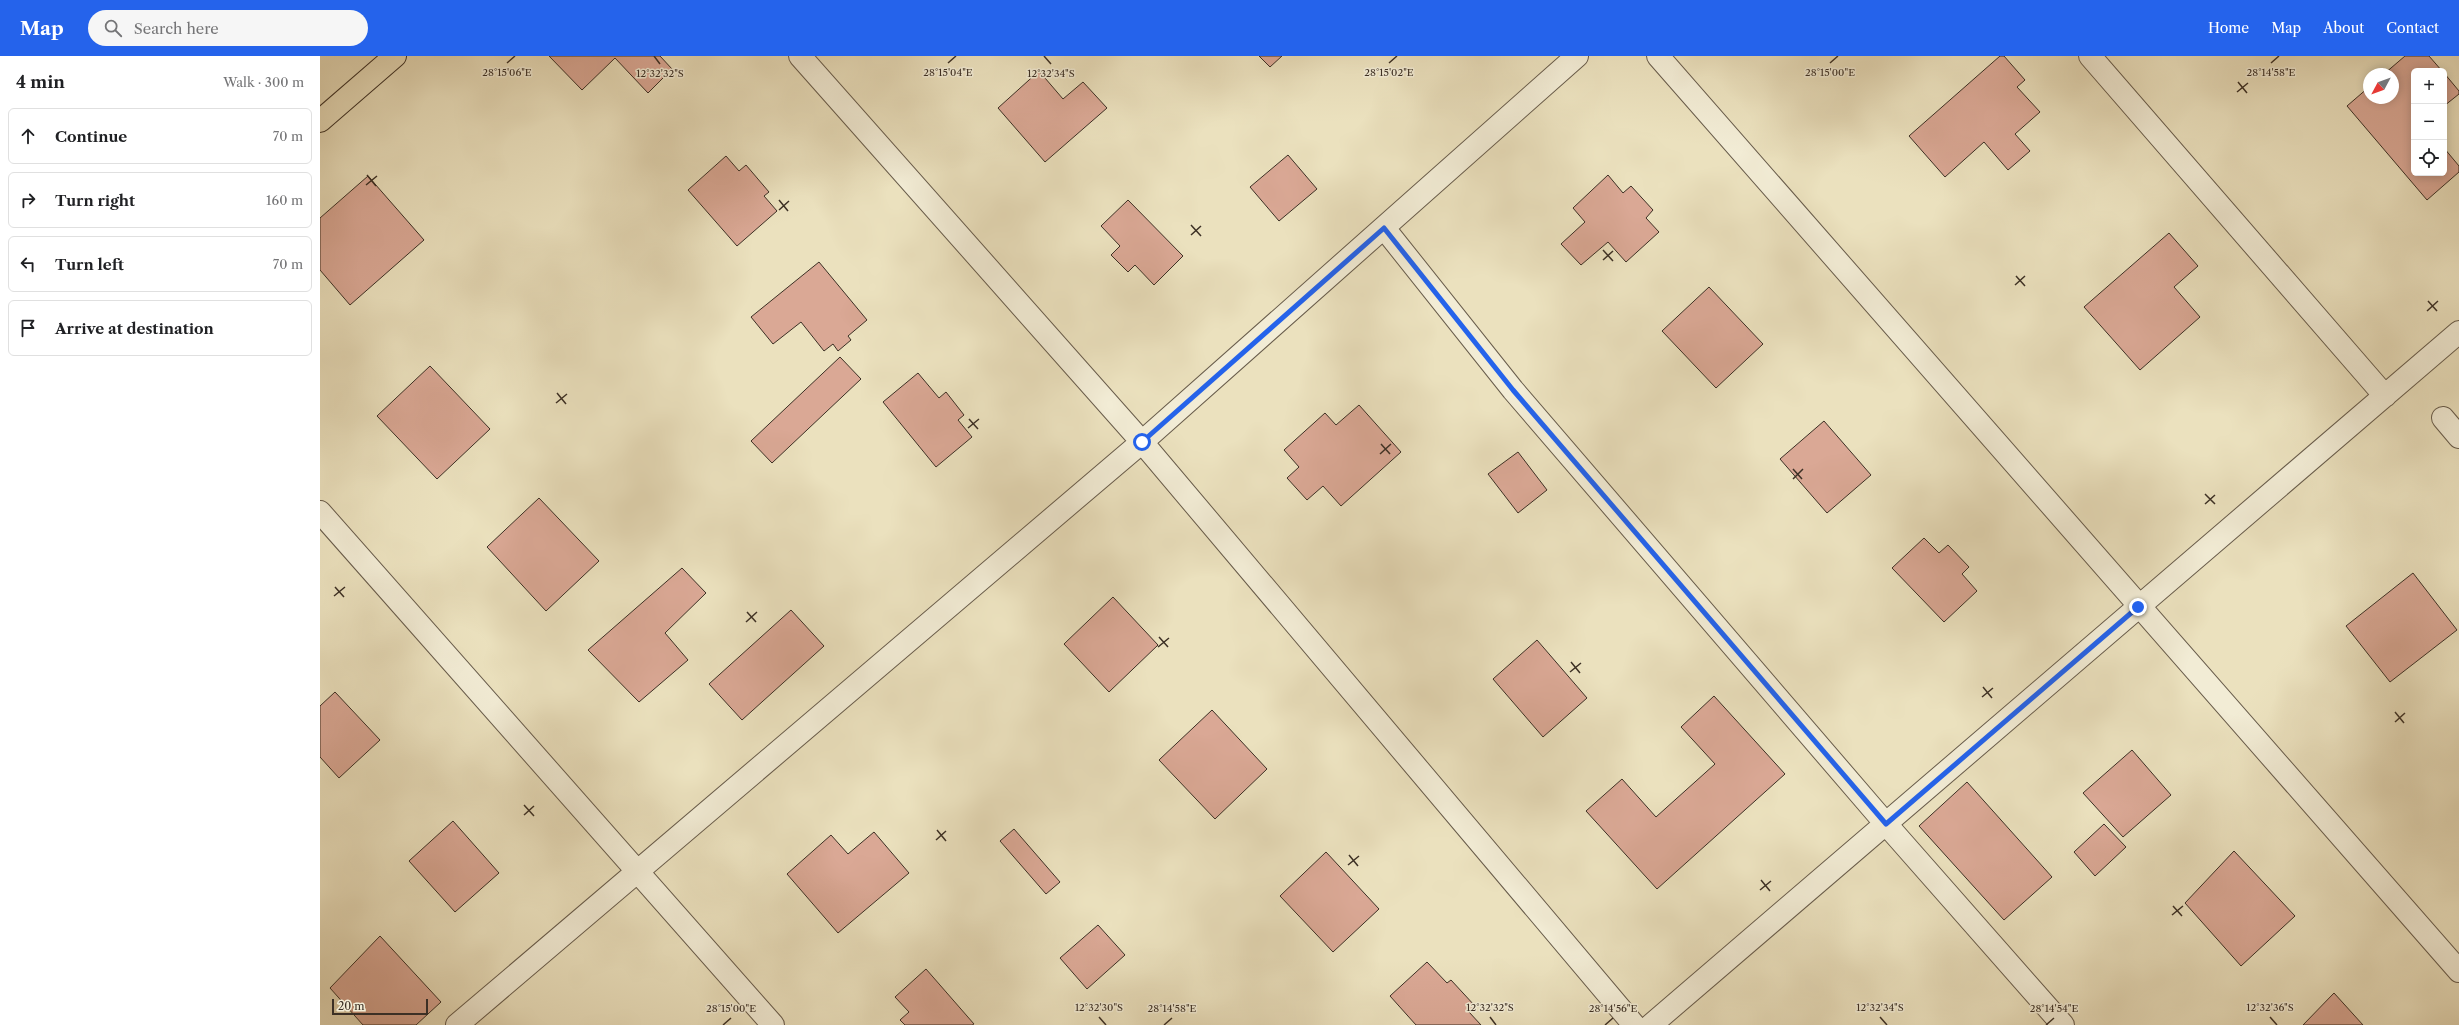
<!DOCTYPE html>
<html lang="en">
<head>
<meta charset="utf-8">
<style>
	:root { --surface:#fff; --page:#f6f6f6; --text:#202124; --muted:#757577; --line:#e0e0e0; --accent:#2563eb }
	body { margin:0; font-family:"Libre Caslon Text",serif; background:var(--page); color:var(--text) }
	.controls { position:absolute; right:12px; top:12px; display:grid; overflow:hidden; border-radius:6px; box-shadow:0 2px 10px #0003 }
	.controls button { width:36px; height:36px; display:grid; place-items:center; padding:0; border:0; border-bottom:1px solid var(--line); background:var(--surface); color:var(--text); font:20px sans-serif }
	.compass { position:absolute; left:2043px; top:12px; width:36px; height:36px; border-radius:50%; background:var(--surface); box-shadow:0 2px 10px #0003; rotate:229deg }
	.scale { position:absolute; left:12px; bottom:10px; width:96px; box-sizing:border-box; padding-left:4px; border:2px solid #3c3025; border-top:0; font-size:11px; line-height:14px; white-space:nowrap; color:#3c3025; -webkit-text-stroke:3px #f2ecd5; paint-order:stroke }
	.stop { position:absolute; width:12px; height:12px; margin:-9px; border:3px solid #2563eb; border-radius:50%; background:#fff }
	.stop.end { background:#2563eb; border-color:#fff; box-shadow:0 1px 4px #0008 }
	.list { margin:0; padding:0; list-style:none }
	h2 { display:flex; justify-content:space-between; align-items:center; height:52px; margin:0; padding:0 16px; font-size:17px }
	h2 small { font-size:13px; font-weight:400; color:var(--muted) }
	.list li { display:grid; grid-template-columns:26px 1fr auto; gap:12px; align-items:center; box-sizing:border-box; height:56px; margin:0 8px 8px; padding:0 8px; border:1px solid var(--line); border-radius:6px }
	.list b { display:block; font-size:15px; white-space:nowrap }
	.list em { font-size:13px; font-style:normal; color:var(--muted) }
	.icon { flex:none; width:22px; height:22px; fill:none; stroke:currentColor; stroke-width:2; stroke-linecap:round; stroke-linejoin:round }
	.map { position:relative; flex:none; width:2139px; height:969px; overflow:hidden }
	header { display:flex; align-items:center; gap:24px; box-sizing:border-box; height:56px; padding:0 20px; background:var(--accent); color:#fff }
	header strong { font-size:19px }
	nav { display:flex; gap:22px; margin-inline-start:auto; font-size:14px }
	.search { width:280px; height:36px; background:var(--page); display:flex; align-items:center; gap:10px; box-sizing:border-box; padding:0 14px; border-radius:22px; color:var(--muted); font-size:15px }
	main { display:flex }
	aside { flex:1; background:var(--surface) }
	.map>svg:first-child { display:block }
	.building { fill:#daa895; stroke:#3c3025 }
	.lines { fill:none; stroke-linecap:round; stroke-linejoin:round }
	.street-casing { stroke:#685c4b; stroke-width:24 }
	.primary-casing { stroke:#3c3025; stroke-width:24 }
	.street { stroke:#f2ecd5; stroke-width:22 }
	.primary { stroke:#ebe1be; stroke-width:22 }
	.route { stroke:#2563eb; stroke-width:5 }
	.ticks { fill:none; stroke:#3c3025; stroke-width:1.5 }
	.ticks-label { font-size:10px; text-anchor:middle; fill:#3c3025; stroke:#f2ecd5; stroke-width:3; stroke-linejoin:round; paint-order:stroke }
</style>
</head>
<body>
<header>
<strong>Map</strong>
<div class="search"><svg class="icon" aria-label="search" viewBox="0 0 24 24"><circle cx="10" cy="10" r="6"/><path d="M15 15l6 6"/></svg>Search here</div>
<nav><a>Home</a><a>Map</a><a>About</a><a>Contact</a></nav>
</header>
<main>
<aside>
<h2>4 min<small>Walk · 300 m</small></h2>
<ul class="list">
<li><svg class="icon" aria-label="ahead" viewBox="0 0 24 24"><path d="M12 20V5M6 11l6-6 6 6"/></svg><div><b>Continue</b></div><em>70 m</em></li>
<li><svg class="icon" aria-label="right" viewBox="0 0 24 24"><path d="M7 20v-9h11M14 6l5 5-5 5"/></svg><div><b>Turn right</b></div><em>160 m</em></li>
<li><svg class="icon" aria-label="left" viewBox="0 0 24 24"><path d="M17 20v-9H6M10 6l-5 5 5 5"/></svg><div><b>Turn left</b></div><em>70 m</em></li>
<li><svg class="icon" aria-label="arrive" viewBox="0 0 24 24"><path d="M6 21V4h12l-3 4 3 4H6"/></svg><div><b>Arrive at destination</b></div></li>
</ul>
</aside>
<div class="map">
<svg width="2139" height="969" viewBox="0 0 2139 969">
	<rect width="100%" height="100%" fill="#ebe1be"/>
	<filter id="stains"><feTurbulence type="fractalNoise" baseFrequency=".005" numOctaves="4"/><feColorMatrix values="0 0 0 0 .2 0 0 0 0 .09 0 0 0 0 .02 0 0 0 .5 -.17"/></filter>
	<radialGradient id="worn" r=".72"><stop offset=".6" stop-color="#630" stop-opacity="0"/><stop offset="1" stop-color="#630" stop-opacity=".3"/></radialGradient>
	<path class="building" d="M229 0H340L352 13 328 37 295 2 262 34Z
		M939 0H962L950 11Z
		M1680 0H1684L1705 24 1697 31 1720 56 1695 78 1710 95 1688 114 1664 86 1625 121 1589 80Z
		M2085 0H2109L2122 15H2094V117H2124V92L2139 110V116L2107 144 2027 50 2049 31V42H2073V18H2064Z
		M719 15 743 43 763 26 787 52 725 106 678 52Z
		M2124 17 2139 35V38L2124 50Z
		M968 99 997 133 959 165 930 131Z
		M406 100 419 115 426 109 449 136 444 140 457 155 417 190 368 134Z
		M1288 119 1303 137 1311 130 1333 154 1326 162 1339 176 1306 206 1288 186 1261 209 1241 188 1265 166 1253 152Z
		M48 120 104 184 30 249 0 214V162Z
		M808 144 863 200 834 229 815 209 808 216 791 199 800 190 781 170Z
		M1849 177 1878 210 1854 231 1880 261 1820 314 1764 251Z
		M499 206 547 264 528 280 531 284 518 295 513 288 504 295 481 266 453 288 431 261Z
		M1389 231 1443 288 1396 332 1342 275Z
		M520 301 541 323 452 407 431 385Z
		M110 310 170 373 117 423 57 360Z
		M598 317 619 342 626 336 644 359 638 364 652 381 616 411 563 346Z
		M1039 349 1081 396 1021 450 1003 430 987 444 967 422 979 411 964 394 1005 357 1016 369Z
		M1504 365 1551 419 1507 457 1460 403Z
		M1198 396 1227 434 1198 457 1168 418Z
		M219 442 279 505 226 555 167 491Z
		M1604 482 1619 497 1628 489 1649 511 1642 518 1657 535 1624 566 1572 512Z
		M362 512 386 537 345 577 368 604 319 646 268 594Z
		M2093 517 2137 574 2070 626 2026 570Z
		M793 541 838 589 789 636 744 588Z
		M471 554 504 590 422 664 389 628Z
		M1217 584 1267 642 1223 681 1173 623Z
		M15 636 60 684 19 722 0 701V650Z
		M1394 640 1465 718 1337 833 1266 755 1302 723 1336 761 1395 708 1361 671Z
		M892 654 947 713 895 763 839 704Z
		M1812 694 1851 739 1803 781 1763 737Z
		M1647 726 1732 821 1684 864 1599 770Z
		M133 765 179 817 135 856 89 805Z
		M1784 768 1806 791 1775 820 1754 796Z
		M694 773 740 826 726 838 680 785Z
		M554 776 589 817 518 877 467 818 511 779 528 798Z
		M1914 795 1975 860 1921 910 1865 847Z
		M1006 796 1059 853 1013 896 960 840Z
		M778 869 805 899 767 933 740 902Z
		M60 880 121 946 96 969H43L10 932Z
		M1107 906 1127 927 1131 924 1155 950 1149 956 1161 969H1096L1070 940Z
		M606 913 654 968 652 969H585L580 964 589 956 575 941Z
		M2014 937 2043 969H1983Z"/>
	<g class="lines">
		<g class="street-casing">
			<path id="street" d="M480 0 822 386 1314 969
				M1338 0 2139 915
				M1770 0 2065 340
				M1064 172 1193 334 1566 768 1743 969
				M2123 362 2139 381
				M0 456 453 969
				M137 969 822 386 1257 0
				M1331 969 2139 276"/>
		</g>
		<g class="primary-casing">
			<path id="primary" d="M0 65 75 0"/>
		</g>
		<use href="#street" class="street"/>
		<use href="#primary" class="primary"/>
	</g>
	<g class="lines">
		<path class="route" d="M822 386 1064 172 1193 334 1566 768 1818 551"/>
	</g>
	<path class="ticks" d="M334 0 340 8M724 0 731 8M187 7 195 0M628 7 636 0M1069 7 1077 0M1510 7 1518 0M1951 7 1959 0M1918 26 1927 37M1917 36 1928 27M47 119 56 130M46 129 57 120M459 144 468 155M459 154 469 145M871 169 881 180M871 179 881 170M1283 194 1293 205M1283 204 1293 195M1696 220 1705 230M1695 229 1705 220M2108 245 2117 255M2107 255 2118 245M237 337 246 348M236 347 247 338M649 363 658 373M648 372 659 363M1061 388 1070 398M1060 398 1071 388M1473 413 1482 423M1473 423 1483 413M1885 438 1895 448M1885 448 1895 439M15 531 24 541M14 540 25 531M427 556 436 566M426 566 437 556M839 581 848 591M838 591 849 582M1251 606 1260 617M1250 616 1261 607M1663 631 1672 642M1662 641 1673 632M2075 656 2084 667M2075 666 2085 657M204 749 214 760M204 759 214 750M617 774 626 785M616 784 626 775M1029 799 1038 810M1028 809 1039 800M1441 824 1450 835M1440 834 1451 825M1853 850 1862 860M1852 859 1863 850M779 961 786 969M1170 961 1176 969M1560 961 1567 969M1950 961 1957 969M403 969 411 962M844 969 852 962M1285 969 1293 962M1726 969 1734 962"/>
	<g class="ticks-label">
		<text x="187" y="20">28°15'06"E</text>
		<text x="628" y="20">28°15'04"E</text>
		<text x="1069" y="20">28°15'02"E</text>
		<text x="1510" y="20">28°15'00"E</text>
		<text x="1951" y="20">28°14'58"E</text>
		<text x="340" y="21">12°32'32"S</text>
		<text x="731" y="21">12°32'34"S</text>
		<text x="779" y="955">12°32'30"S</text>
		<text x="1170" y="955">12°32'32"S</text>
		<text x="1560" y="955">12°32'34"S</text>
		<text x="1950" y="955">12°32'36"S</text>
		<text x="411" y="956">28°15'00"E</text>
		<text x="852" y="956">28°14'58"E</text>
		<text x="1293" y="956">28°14'56"E</text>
		<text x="1734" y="956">28°14'54"E</text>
	</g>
	<rect width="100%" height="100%" filter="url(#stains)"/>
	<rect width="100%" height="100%" fill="url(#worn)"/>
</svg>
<div class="controls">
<button>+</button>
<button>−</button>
<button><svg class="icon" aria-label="locate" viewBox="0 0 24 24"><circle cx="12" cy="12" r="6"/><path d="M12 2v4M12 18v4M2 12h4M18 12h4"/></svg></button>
</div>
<svg class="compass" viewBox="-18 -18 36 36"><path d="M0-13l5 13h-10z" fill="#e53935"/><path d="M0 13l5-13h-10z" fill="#757577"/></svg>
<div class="scale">20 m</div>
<div class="stop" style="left:822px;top:386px"></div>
<div class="stop end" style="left:1818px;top:551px"></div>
</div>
</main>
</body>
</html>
